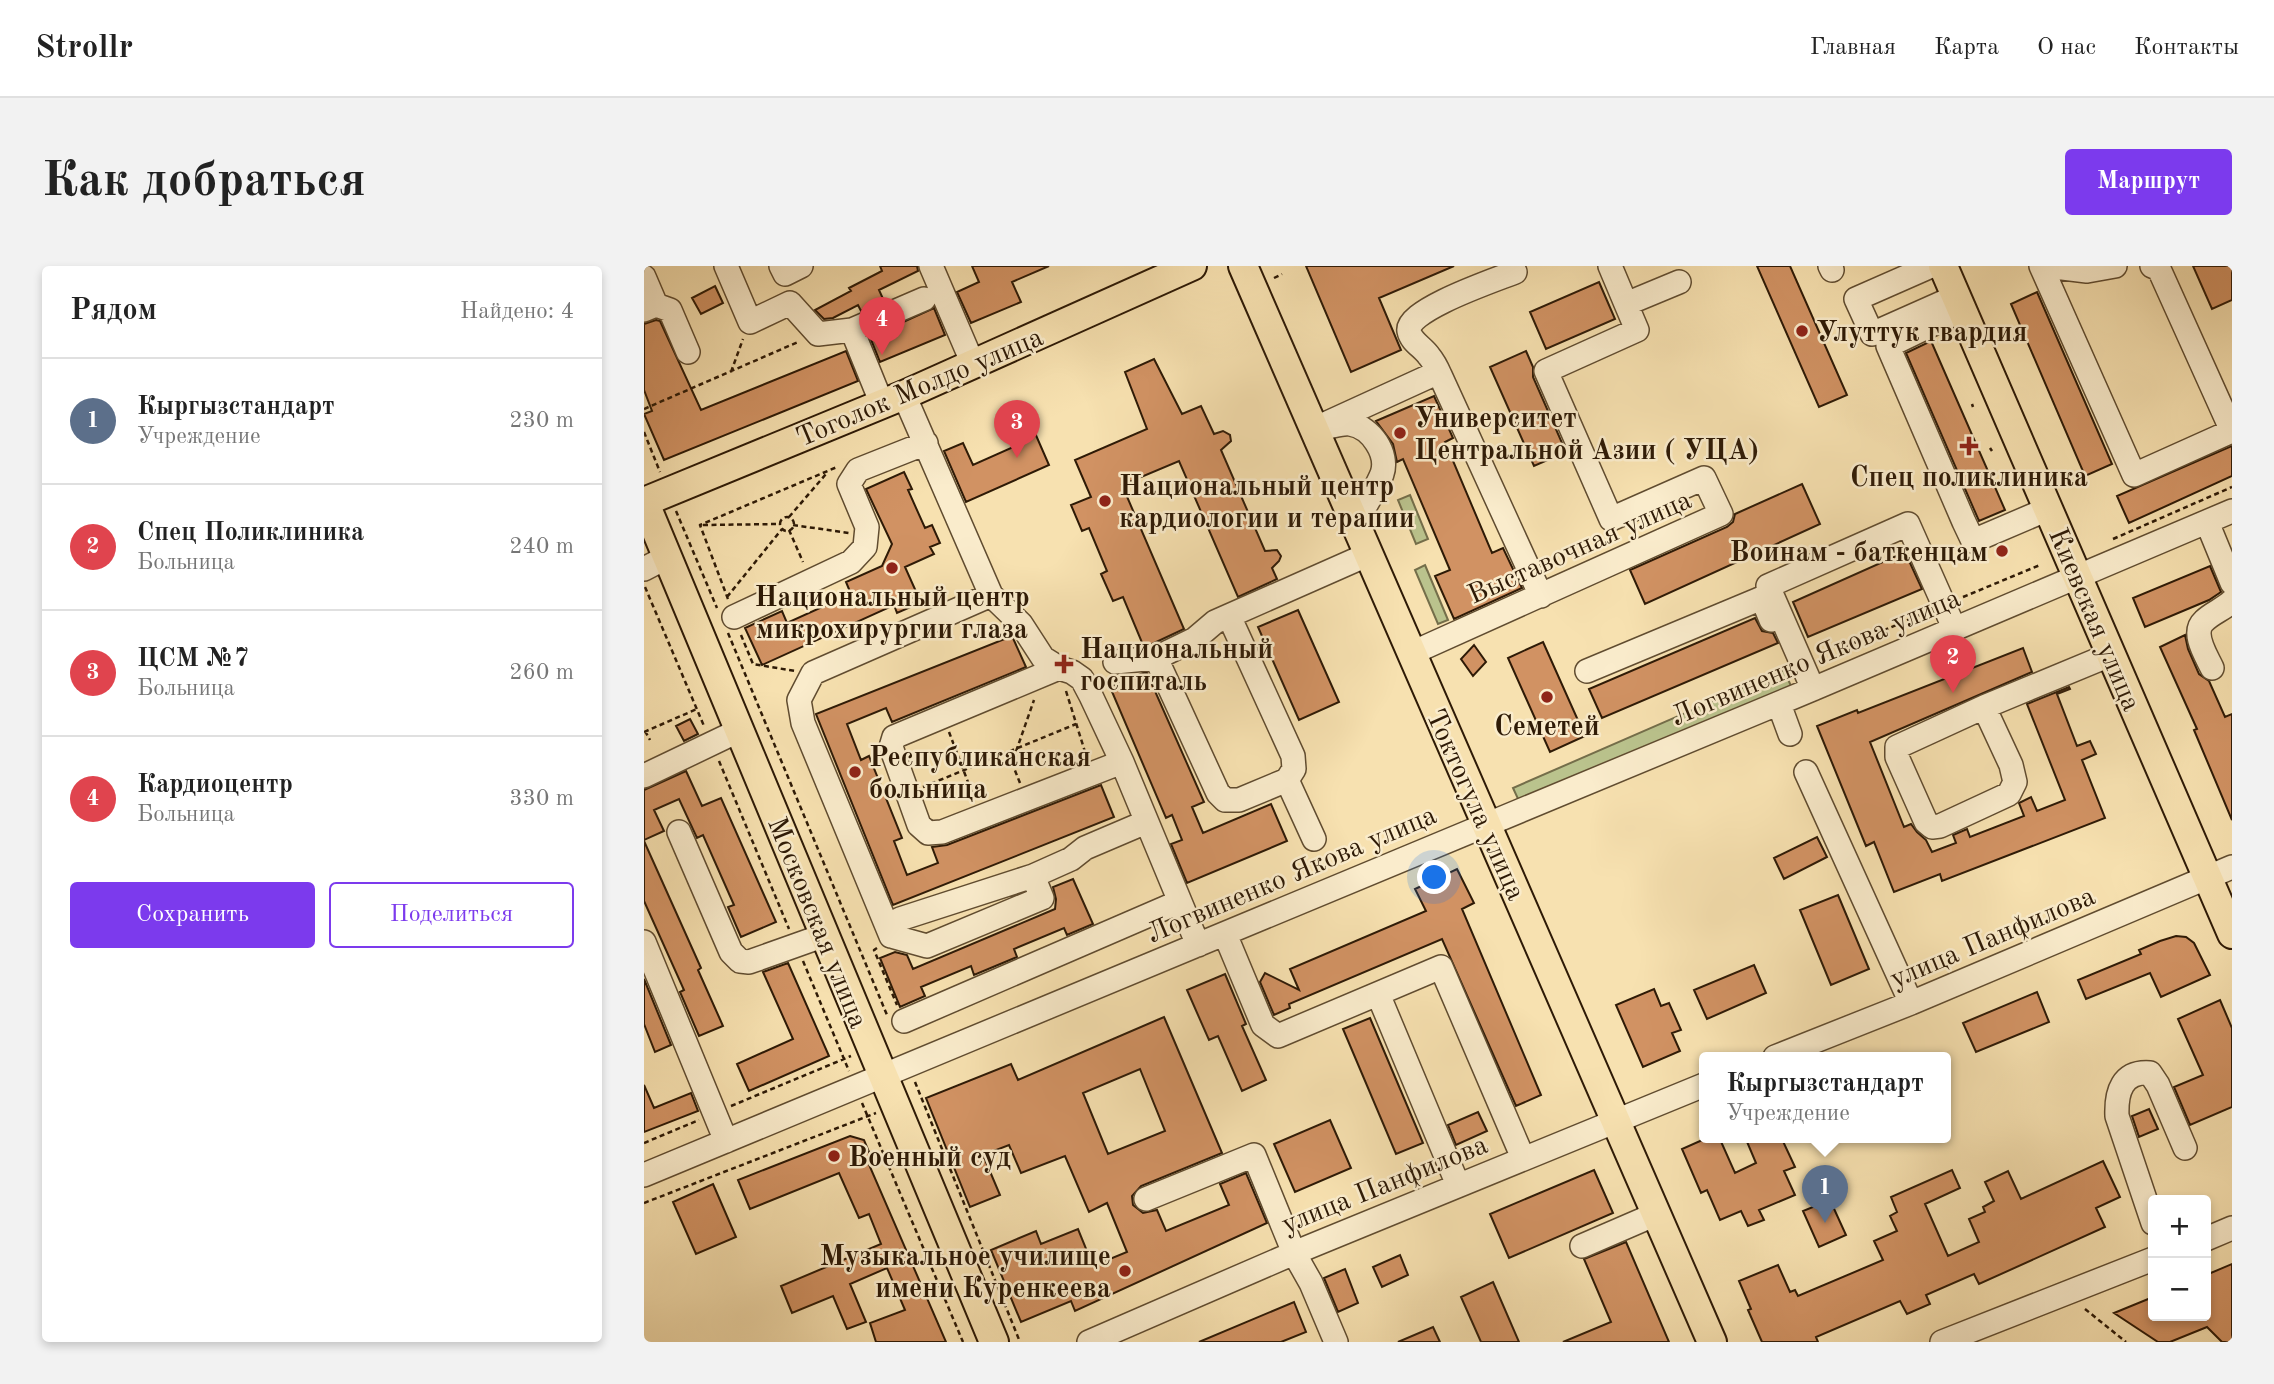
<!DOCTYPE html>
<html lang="ru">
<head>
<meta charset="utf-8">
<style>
	:root { --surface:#fff; --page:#f2f2f2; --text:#222; --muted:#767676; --line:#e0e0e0; --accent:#7c3aed }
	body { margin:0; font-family:"Old Standard TT",serif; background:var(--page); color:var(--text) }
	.controls { position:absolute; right:21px; bottom:21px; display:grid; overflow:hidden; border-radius:7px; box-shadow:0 4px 10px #0003 }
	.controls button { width:63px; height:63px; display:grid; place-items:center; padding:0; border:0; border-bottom:2px solid var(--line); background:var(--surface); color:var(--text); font:35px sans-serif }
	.you { position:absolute; left:791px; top:612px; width:24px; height:24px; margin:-18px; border:5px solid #fff; border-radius:50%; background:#1a73e8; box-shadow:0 0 0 10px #1a73e833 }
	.badge { display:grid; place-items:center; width:46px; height:46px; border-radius:50%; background:var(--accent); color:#fff; font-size:23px; font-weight:700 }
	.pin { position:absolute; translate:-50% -58px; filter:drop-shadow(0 2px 4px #0008) }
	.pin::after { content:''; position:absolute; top:37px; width:24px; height:21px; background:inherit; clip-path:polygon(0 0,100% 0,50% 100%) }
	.popup { position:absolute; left:1055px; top:786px; width:252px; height:91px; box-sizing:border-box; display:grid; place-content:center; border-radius:7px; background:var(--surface); filter:drop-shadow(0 2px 5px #0005); font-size:23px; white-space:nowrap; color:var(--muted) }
	.popup b { font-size:26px; color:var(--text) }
	.popup::after { content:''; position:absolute; left:50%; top:100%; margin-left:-14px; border:14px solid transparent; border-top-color:var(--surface) }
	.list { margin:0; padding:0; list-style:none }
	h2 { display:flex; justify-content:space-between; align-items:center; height:91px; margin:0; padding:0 28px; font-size:30px }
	h2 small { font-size:23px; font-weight:400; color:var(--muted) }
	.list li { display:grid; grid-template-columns:46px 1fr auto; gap:21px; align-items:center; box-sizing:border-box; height:126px; padding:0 28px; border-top:2px solid var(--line) }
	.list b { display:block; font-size:26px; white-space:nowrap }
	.list p { margin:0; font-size:23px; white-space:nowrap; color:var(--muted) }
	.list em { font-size:23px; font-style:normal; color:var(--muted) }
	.actions { display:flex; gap:14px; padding:21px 28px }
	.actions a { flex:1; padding:16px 0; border:2px solid var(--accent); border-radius:7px; text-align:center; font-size:24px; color:var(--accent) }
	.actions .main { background:var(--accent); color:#fff }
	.map { position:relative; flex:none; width:1588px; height:1076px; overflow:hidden; border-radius:7px }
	header { display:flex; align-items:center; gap:42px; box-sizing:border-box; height:98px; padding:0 35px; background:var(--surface); border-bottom:2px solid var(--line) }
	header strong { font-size:33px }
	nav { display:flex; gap:38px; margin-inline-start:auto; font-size:24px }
	.intro { display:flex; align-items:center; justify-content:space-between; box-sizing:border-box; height:168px; padding:0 42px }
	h1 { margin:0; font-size:49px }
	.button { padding:18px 32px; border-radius:7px; background:var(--accent); color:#fff; font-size:24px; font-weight:700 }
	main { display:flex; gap:42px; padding:0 42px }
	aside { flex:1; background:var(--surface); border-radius:7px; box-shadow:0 4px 10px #0003 }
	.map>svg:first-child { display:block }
	.green { fill:#bac38d; stroke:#746e4a; stroke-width:2 }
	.building { fill:#d19263; stroke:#2e1a06; stroke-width:2; fill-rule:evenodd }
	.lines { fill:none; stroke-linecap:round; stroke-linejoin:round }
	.minor-casing { stroke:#604c30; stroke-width:26 }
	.major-casing { stroke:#2e1a06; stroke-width:32 }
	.path { stroke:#2e1a06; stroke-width:2.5; stroke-dasharray:5 3.5; stroke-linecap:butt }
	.minor { stroke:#faeccc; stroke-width:23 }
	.major { stroke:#f7e1b0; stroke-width:28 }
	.poi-dot { fill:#8f2418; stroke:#faeccc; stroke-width:2.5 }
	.labels { text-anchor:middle; stroke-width:5; stroke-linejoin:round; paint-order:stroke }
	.poi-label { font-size:28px; font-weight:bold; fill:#2e1a06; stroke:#faeccc; text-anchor:start }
	.street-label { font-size:28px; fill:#2e1a06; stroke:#faeccc }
</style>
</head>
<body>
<header>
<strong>Strollr</strong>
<nav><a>Главная</a><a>Карта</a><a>О нас</a><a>Контакты</a></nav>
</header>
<div class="intro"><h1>Как добраться</h1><a class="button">Маршрут</a></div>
<main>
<aside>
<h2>Рядом<small>Найдено: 4</small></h2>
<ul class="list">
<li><span class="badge" style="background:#5c6f8a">1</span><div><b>Кыргызстандарт</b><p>Учреждение</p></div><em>230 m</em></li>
<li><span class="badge" style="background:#e0444e">2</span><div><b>Спец Поликлиника</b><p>Больница</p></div><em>240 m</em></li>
<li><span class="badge" style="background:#e0444e">3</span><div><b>ЦСМ №7</b><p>Больница</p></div><em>260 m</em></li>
<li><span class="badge" style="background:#e0444e">4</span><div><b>Кардиоцентр</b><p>Больница</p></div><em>330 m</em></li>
</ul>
<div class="actions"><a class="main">Сохранить</a><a>Поделиться</a></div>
</aside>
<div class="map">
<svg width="1588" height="1076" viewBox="0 0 1588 1076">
	<rect width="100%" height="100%" fill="#f7e1b0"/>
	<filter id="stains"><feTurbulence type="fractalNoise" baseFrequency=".00286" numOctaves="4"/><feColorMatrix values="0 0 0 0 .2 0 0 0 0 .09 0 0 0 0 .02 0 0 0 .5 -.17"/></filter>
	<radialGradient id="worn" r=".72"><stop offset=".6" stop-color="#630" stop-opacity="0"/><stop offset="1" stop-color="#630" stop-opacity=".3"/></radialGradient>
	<path class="green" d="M766 229 784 273 772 278 754 234Z
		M781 299 804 354 794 358 771 304Z
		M1140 404 1147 420 875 535 869 522Z"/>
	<path class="building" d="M236 0H273L274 5 235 24 240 35 217 45 214 39 189 52 180 53 171 44 207 25 205 22 238 5Z
		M328 0H405L368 16 377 36 327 57 313 26 335 16Z
		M662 0H810L735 32 757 84 707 106Z
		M1113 0H1146L1203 129 1175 141Z
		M1549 0H1588V34L1568 43Z
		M955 16 971 53 902 83 886 46Z
		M71 20 79 37 57 48 48 32Z
		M1393 26 1468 198 1441 210 1367 38Z
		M290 42 301 69 236 96 226 71Z
		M12 54 16 55 57 144 202 85 214 115 20 194 0 148 8 145 0 124V58Z
		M1287 75 1361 244 1335 255 1262 87Z
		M882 85 889 101V111L922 186 890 200 846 101Z
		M510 93 538 148 557 140 570 168 579 165 586 169 587 175 577 184 621 285 633 284 637 290 635 295 628 302 633 313 594 331 535 195 478 219 540 363 508 378 499 379 479 331 469 335 457 308 463 305 445 262 438 265 427 239 447 231 431 194 503 163 481 106Z
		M790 130 809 172 801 176 848 287 859 282 878 322 810 353 791 310 806 304 759 193 753 196 749 178 732 155Z
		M384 151 405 199 322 236 300 185 319 177 329 199 374 179 365 159Z
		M1588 180V210L1485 257 1473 230Z
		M260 206 268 223 264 224 281 262 288 259 296 277 286 281 290 288 261 301 274 330 266 333 269 340 253 347 250 339 118 399 101 362 138 345 143 357 207 328 202 316 238 300 248 278 222 223Z
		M1158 218 1176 258 1001 338 986 304 1083 261 1089 256 1091 248Z
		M1261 286 1278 323 1164 371 1149 336Z
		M1566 300 1577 326 1565 334 1501 361 1489 332Z
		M654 344 695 436 655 454 614 361Z
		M1111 352 1118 365 1129 367 1134 377 958 452 945 423Z
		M1541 369 1544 383 1555 408 1565 415 1581 451 1588 448V554L1550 464 1553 463 1516 381Z
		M368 370 382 401 248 456 242 442 203 458 217 494 225 490 258 572 250 575 263 609 294 597 288 581 303 579 457 519 470 551 249 639 172 448Z
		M899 376 941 470 906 486 864 392Z
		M830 379 842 396 829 410 817 393Z
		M1379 382 1388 406 1226 476 1260 561 1267 558 1273 566 1282 574 1288 586 1312 577 1309 569 1323 563 1326 571 1380 550 1375 537 1387 531 1393 545 1421 534 1383 438 1425 421 1426 423 1413 428 1433 480 1446 475 1452 488 1438 494 1461 552 1298 615 1296 608 1250 626 1230 576 1222 580 1173 460 1213 444 1214 447Z
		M499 407H503L560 536 548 541 559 567 627 538 643 575 543 617 527 578 538 574 528 549 522 552 466 421Z
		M46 453 54 468 40 475 32 460Z
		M42 505 58 540 77 532 132 656 97 671 84 641 90 639 59 569 53 572 35 533 10 544 20 565 0 574V524Z
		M1173 571 1183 591 1140 613 1130 592Z
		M0 575 57 702 54 704 79 760 55 770 36 726 40 724 0 635Z
		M813 603 830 637 818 643 897 829 872 840 798 673 645 738 646 742 630 749 616 716 621 707 655 724 646 703 782 645 771 623Z
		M429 613 449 658 423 669 420 662 370 683 373 691 330 709 327 700 277 721 281 730 256 741 236 692 251 686 263 689 269 703 411 643 412 633 409 621Z
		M1194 629 1225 703 1187 719 1156 644Z
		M1532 670 1542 671 1550 677 1566 709 1517 731 1506 707 1442 733 1434 714 1497 688 1495 684 1516 675Z
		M144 697 185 790 105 825 93 798 149 773 119 706Z
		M1110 699 1122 727 1063 753 1050 724Z
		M581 708 602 758 598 760 622 814 598 825 574 770 565 774 543 724Z
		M0 713 27 779 11 786 0 758Z
		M1010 723 1017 740 1025 737 1037 764 1028 767 1036 785 999 801 972 739Z
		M1393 726 1405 756 1332 786 1319 757Z
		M1576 734 1588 762V841L1546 859 1530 821 1559 809 1534 753Z
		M520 751 578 887 497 920 488 930 489 939 499 947 513 944 522 965 585 939 576 918 602 907 623 957 431 1045 427 1035 377 1056 347 984 392 965 397 978 434 963 449 1000 483 986 463 937 445 946 421 890 377 907 365 879 339 889 356 929 326 941 282 832 367 798 374 814ZM496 803 521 865 464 888 439 827Z
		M726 752 779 877 752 888 699 763Z
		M0 819 10 842 47 827 54 845 0 866Z
		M1505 843 1514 863 1495 871 1488 850Z
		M834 846 843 865 812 879 804 859Z
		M686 854 707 902 651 926 630 878Z
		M206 870 220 874 228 893 223 894 302 1076H232L226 1057 261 1044 243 1002 206 1018 222 1056 203 1063 189 1030 148 1047 137 1020 237 978 225 948 215 952 195 907 106 943 94 914Z
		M1065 871H1075L1091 907 1112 897 1101 871H1137L1151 901 1140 905 1151 929 1115 944 1120 954 1104 960 1097 945 1076 954 1063 924 1057 927 1038 883Z
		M1459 895 1476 931 1452 942 1461 961 1335 1018 1330 1008 1282 1029 1286 1038 1263 1048 1256 1035 1172 1071 1174 1076H1118L1104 1044 1107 1043 1095 1015 1134 999 1146 1026 1151 1024 1154 1030 1239 994 1230 975 1253 965 1246 950 1253 946 1247 931 1308 904 1316 922 1281 938 1304 990 1335 976 1325 953 1341 946 1339 941 1350 935 1341 916 1364 905 1377 933Z
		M950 904 969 947 865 992 846 948Z
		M69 918 92 971 52 988 29 936Z
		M1186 934 1202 969 1175 981 1159 945Z
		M982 976 1025 1076H919L967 1056 940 993Z
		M756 989 764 1009 738 1021 729 1001Z
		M1588 998V1076H1578L1563 1061 1526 1076H1514L1470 1047 1509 1031V1050H1562V1009Z
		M701 1003 714 1037 694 1046 680 1012Z
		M849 1016 875 1076H837L817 1031Z
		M650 1036 662 1066 637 1076H555Z
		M789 1061 796 1076H754Z"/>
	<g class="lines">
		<g class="minor-casing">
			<path id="minor" d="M82 0 106 56 146 37 174 68 208 64 238 138
				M137 0 141 8 157 0
				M287 0 329 98
				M966 0 982 38 1035 16
				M1186 0 1188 4
				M1287 0 1212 33 1228 68 1309 32
				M1397 0 1490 209 1588 165 1515 3 1508 0
				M1402 0 1443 5 1471 0
				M0 11 12 39
				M0 44 12 39 26 44 44 86
				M1318 44 1244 80 1320 256 1329 275 1404 243
				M208 64 280 33
				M796 109C793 102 790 96 785 90 779 81 767 76 765 65 761 44 854 13 871 6
				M260 129 347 329 377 358 399 392 415 402 428 406 438 413 447 430 478 496 554 679
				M684 161C690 160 699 157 706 158 727 161 745 188 738 208 731 225 720 242 711 257
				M670 163 786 110 796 109 897 330
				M1563 256 1588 317
				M0 303 23 291
				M90 351 207 296 221 281 223 261 205 218 214 204 282 177
				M768 387 1077 248 1060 212 967 253 902 105 993 64 982 38
				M512 392 574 527 581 534H595L643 514 650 503 649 490 585 350
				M471 396 512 392 551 373 571 356 725 288
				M415 402 250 471 247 481 275 559 284 567 298 566 478 496
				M1568 402C1562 389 1547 367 1560 355 1568 347 1580 343 1588 335
				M943 405 1118 332 1127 354
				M1169 423 1124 320 1264 258 1311 364
				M1135 438 1146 468
				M1340 441 1367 499 1371 516 1365 528 1296 560 1288 561 1282 556 1253 491V481L1340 441 1468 388
				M1162 506 1267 737
				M0 510 96 464
				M643 514 670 573
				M35 566 87 686 96 695 105 696 181 669
				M581 668 619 759 634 770 797 701 879 892
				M247 670 159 457 155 434 169 407 347 329
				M247 670 256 653 389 610 427 593 441 582 502 556
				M247 670 283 680 398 632 389 610
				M0 676 82 875
				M734 728 814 919
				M260 755 535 636
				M1131 791 1267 737 1588 601
				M0 909 1169 423 1588 245
				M502 933 610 889 650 987 667 1017 692 1076
				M1509 957 1473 850C1472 826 1478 805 1506 807L1514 819 1541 882
				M1562 973 1588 962
				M938 980 1012 948
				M445 1076 650 987 1060 819
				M1298 1076 1509 993"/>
		</g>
		<g class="major-casing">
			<path id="major" d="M599 0 1068 1076
				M1299 0 1588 668
				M0 235 350 1076
				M0 236 260 129 548 0"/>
		</g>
		<path class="path" d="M630 12 638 8
			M87 106 99 73
			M1328 138 1329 141
			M0 143 154 76
			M0 166 16 206
			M1346 182 1348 185
			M32 245 73 342
			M145 251 182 208
			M136 258a7 7 0 1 1 14 0a7 7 0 1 1-14 0Z
			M59 259 136 258
			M149 259 205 267
			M145 264 159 296
			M1469 273 1588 221
			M1 321 60 460
			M83 331 138 263
			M1319 331 1396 299
			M84 333 56 259 193 201
			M84 367 243 749
			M97 369 109 398 151 405
			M1177 391 1283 346
			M422 425 442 489
			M1 465 6 474
			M0 466 53 443
			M305 466 330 532
			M75 495 145 663
			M376 517 368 497 390 434
			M279 521 432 458
			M233 682 230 684 253 739
			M159 695 205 805
			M271 816 376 1076
			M218 837 319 1076
			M87 840 207 790
			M0 877 55 854
			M0 937 232 847
			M1441 1043 1482 1076"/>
		<use href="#minor" class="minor"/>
		<use href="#major" class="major"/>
	</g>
	<g class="poi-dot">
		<circle cx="1158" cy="65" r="7"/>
		<circle cx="756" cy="167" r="7"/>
		<path d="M1321.5 169.5h7v7h7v7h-7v7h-7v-7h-7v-7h7z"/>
		<circle cx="461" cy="235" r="7"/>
		<circle cx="1358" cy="285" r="7"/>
		<circle cx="248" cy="302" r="7"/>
		<path d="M416.5 387.5h7v7h7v7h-7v7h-7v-7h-7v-7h7z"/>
		<circle cx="903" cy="431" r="7"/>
		<circle cx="211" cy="506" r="7"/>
		<circle cx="190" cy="890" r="7"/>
		<circle cx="481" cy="1005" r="7"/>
	</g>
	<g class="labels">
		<g class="poi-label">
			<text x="1172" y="75">Улуттук гвардия</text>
			<text x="770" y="161">Университет<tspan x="770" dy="32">Центральной Азии ( УЦА)</tspan></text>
			<text x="1325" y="220" text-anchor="middle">Спец поликлиника</text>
			<text x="475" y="229">Национальный центр<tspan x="475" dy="32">кардиологии и терапии</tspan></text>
			<text x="1344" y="295" text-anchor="end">Воинам - баткенцам</text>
			<text x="248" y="340" text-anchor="middle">Национальный центр<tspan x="248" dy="32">микрохирургии глаза</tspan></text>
			<text x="436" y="392">Национальный<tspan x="436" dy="32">госпиталь</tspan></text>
			<text x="903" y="469" text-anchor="middle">Семетей</text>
			<text x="225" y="500">Республиканская<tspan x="225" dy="32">больница</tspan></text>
			<text x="204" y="900">Военный суд</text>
			<text x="467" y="999" text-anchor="end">Музыкальное училище<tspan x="467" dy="32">имени Куренкеева</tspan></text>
		</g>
		<g class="street-label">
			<text transform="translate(275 120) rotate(-23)" y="10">Тоголок Молдо улица</text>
			<text transform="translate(935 280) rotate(-24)" y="10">Выставочная улица</text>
			<text transform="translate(1452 353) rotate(67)" y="10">Киевская улица</text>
			<text transform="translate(1171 390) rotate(-23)" y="10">Логвиненко Якова улица</text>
			<text transform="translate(833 538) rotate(66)" y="10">Токтогула улица</text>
			<text transform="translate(647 607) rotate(-23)" y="10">Логвиненко Якова улица</text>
			<text transform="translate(175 656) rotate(68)" y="10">Московская улица</text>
			<text transform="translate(1348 670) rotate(-23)" y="10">улица Панфилова</text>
			<text transform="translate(740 917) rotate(-22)" y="10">улица Панфилова</text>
		</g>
	</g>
	<rect width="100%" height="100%" filter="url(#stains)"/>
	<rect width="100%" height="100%" fill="url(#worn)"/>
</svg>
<div class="controls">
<button>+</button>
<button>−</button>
</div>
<div class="you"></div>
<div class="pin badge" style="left:1181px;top:957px;background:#5c6f8a">1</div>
<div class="popup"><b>Кыргызстандарт</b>Учреждение</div>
<div class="pin badge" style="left:1309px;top:427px;background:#e0444e">2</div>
<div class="pin badge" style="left:373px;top:192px;background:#e0444e">3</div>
<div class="pin badge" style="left:238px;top:89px;background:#e0444e">4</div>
</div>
</main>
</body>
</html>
